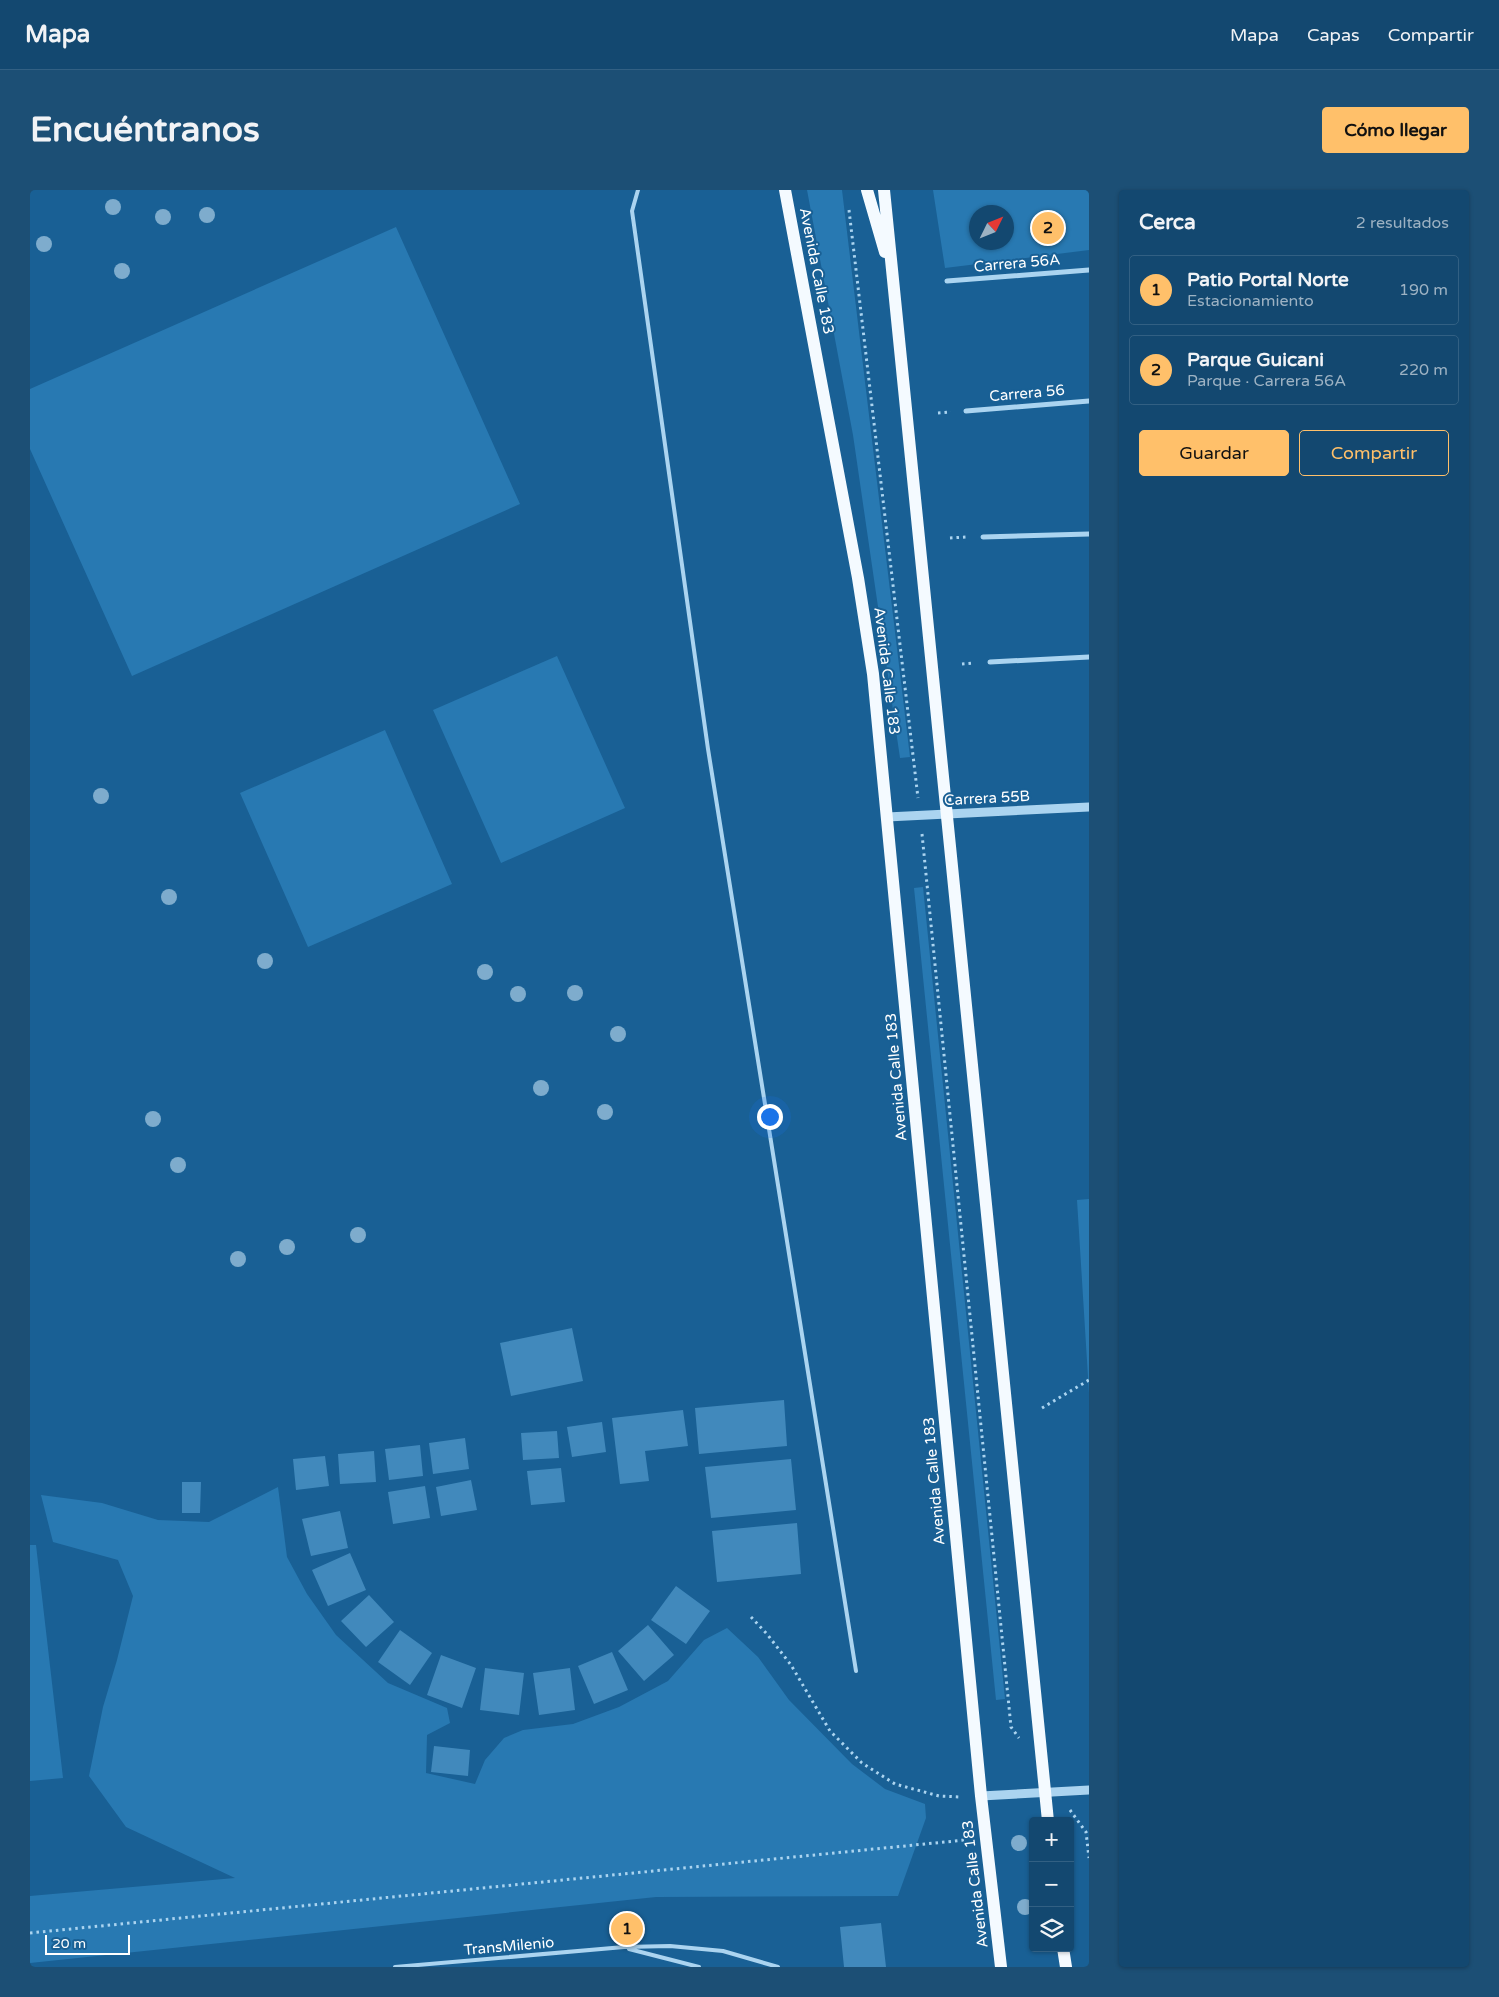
<!DOCTYPE html>
<html lang="es">
<head>
<meta charset="utf-8">
<style>
	:root { --surface:#134870; --page:#1c4f75; --text:#f1f3f6; --muted:#9db2c3; --line:#326083; --accent:#ffc06a }
	body { margin:0; font-family:"Varela Round",sans-serif; background:var(--page); color:var(--text) }
	.controls { position:absolute; right:15px; bottom:15px; display:grid; overflow:hidden; border-radius:5px; box-shadow:0 1px 4px #0004 }
	.controls button { width:45px; height:45px; display:grid; place-items:center; padding:0; border:0; border-bottom:1px solid var(--line); background:var(--surface); color:var(--text); font:25px sans-serif }
	.compass { position:absolute; left:939px; top:15px; width:45px; height:45px; border-radius:50%; background:var(--surface); box-shadow:0 1px 4px #0004; rotate:47deg }
	.scale { position:absolute; left:15px; bottom:12px; width:85px; box-sizing:border-box; padding-left:5px; border:2px solid #fff; border-top:0; font-size:14px; line-height:18px; white-space:nowrap; color:#fff; -webkit-text-stroke:4px #196095; paint-order:stroke }
	.you { position:absolute; left:739px; top:926px; width:18px; height:18px; margin:-12px; border:4px solid #fff; border-radius:50%; background:#1a73e8; box-shadow:0 0 0 8px #1a73e833 }
	.badge { display:grid; place-items:center; width:32px; height:32px; border-radius:50%; background:var(--accent); color:#111; font-size:16px; font-weight:700 }
	.pin { position:absolute; translate:-50% -50%; border:2px solid #fff; box-shadow:0 1px 5px #0006 }
	.list { margin:0; padding:0; list-style:none }
	h2 { display:flex; justify-content:space-between; align-items:center; height:65px; margin:0; padding:0 20px; font-size:21px }
	h2 small { font-size:16px; font-weight:400; color:var(--muted) }
	.list li { display:grid; grid-template-columns:32px 1fr auto; gap:15px; align-items:center; box-sizing:border-box; height:70px; margin:0 10px 10px; padding:0 10px; border:1px solid var(--line); border-radius:5px }
	.list b { display:block; font-size:19px; white-space:nowrap }
	.list p { margin:0; font-size:16px; white-space:nowrap; color:var(--muted) }
	.list em { font-size:16px; font-style:normal; color:var(--muted) }
	.actions { display:flex; gap:10px; padding:15px 20px }
	.actions a { flex:1; padding:11px 0; border:1px solid var(--accent); border-radius:5px; text-align:center; font-size:18px; color:var(--accent) }
	.actions .main { background:var(--accent); color:#111 }
	.icon { flex:none; width:28px; height:28px; fill:none; stroke:currentColor; stroke-width:2; stroke-linecap:round; stroke-linejoin:round }
	.map { position:relative; flex:none; width:1059px; height:1777px; overflow:hidden; border-radius:5px }
	header { display:flex; align-items:center; gap:30px; box-sizing:border-box; height:70px; padding:0 25px; background:var(--surface); border-bottom:1px solid var(--line) }
	header strong { font-size:24px }
	nav { display:flex; gap:28px; margin-inline-start:auto; font-size:18px }
	.intro { display:flex; align-items:center; justify-content:space-between; box-sizing:border-box; height:120px; padding:0 30px }
	h1 { margin:0; font-size:35px }
	.button { padding:12px 22px; border-radius:5px; background:var(--accent); color:#111; font-size:18px; font-weight:700 }
	main { display:flex; gap:30px; padding:0 30px }
	aside { flex:1; background:var(--surface); border-radius:5px; box-shadow:0 1px 4px #0004 }
	.map>svg:first-child { display:block }
	.green { fill:#2879b2; fill-rule:evenodd }
	.building { fill:#4189bc }
	.lines { fill:none; stroke-linecap:round; stroke-linejoin:round }
	.path { stroke:#abd4f0; stroke-width:3; stroke-dasharray:2.5 4; stroke-linecap:butt }
	.service { stroke:#abd4f0; stroke-width:4 }
	.minor { stroke:#abd4f0; stroke-width:5 }
	.tertiary { stroke:#abd4f0; stroke-width:9 }
	.primary { stroke:#f4faff; stroke-width:12 }
	.tree { fill:#7eaccd }
	.labels { text-anchor:middle; stroke-width:4; stroke-linejoin:round; paint-order:stroke }
	.street-label { font-size:15px; fill:#fff; stroke:#196095 }
</style>
</head>
<body>
<header>
<strong>Mapa</strong>
<nav><a>Mapa</a><a>Capas</a><a>Compartir</a></nav>
</header>
<div class="intro"><h1>Encuéntranos</h1><a class="button">Cómo llegar</a></div>
<main>
<div class="map">
<svg width="1059" height="1777" viewBox="0 0 1059 1777">
	<rect width="100%" height="100%" fill="#196095"/>
	<path class="green" d="M777 0H812L880 567 870 568 823 245Z
		M903 0H1059V60L915 78ZM946 22H976V52H946Z
		M366 37 490 314 102 486 0 259V199Z
		M527 466 595 618 471 673 403 520Z
		M355 540 422 694 278 757 210 603Z
		M893 697 975 1509 966 1510 884 698Z
		M1059 1009V1203L1047 1010Z
		M248 1297 257 1367 277 1404 306 1445 358 1493 417 1518 420 1533 397 1545 396 1583 445 1594 455 1570 474 1548 493 1540 543 1534 589 1517 638 1491 674 1450 697 1438 728 1467 759 1510 822 1574 855 1599 895 1614 896 1628 868 1706 626 1707 0 1773V1706L205 1688 96 1637 59 1586 73 1517 87 1470 103 1406 88 1370 23 1352 11 1305 72 1313 128 1330 179 1332Z
		M0 1355H6L33 1588 0 1591Z"/>
	<path class="building" d="M542 1138 553 1191 481 1206 470 1153Z
		M754 1210 757 1256 669 1264 665 1218Z
		M653 1220 658 1256 615 1261 619 1291 590 1294 582 1228Z
		M572 1232 576 1262 542 1267 537 1237Z
		M527 1241 529 1268 493 1270 491 1243Z
		M435 1248 439 1279 403 1284 399 1253Z
		M390 1255 393 1286 359 1290 355 1259Z
		M344 1261 346 1292 310 1294 308 1264Z
		M295 1266 299 1296 266 1300 263 1269Z
		M761 1269 766 1320 681 1328 675 1277Z
		M531 1278 535 1312 501 1315 497 1281Z
		M441 1290 447 1320 411 1326 406 1297Z
		M152 1292H171L170 1323H152Z
		M395 1296 400 1328 363 1334 358 1302Z
		M310 1321 318 1358 281 1366 272 1329Z
		M767 1333 771 1384 687 1392 682 1341Z
		M320 1363 336 1400 298 1416 282 1380Z
		M646 1396 680 1421 656 1454 621 1430Z
		M339 1405 364 1432 336 1457 311 1431Z
		M618 1435 644 1465 614 1491 588 1461Z
		M370 1440 402 1463 380 1495 348 1472Z
		M582 1462 598 1500 564 1514 548 1476Z
		M411 1465 446 1478 432 1518 397 1505Z
		M455 1478 494 1483 489 1525 450 1520Z
		M540 1478 545 1520 509 1525 503 1483Z
		M404 1556 440 1560 438 1586 401 1582Z
		M851 1733 856 1777H814L810 1737Z"/>
	<g class="lines">
		<path class="path" d="M819 20 888 608
			M908 223 921 222
			M920 348 936 347
			M932 474 944 473
			M892 644 981 1537 989 1548
			M1012 1218 1059 1190
			M721 1427 737 1444 761 1475 800 1541 832 1573 865 1594 909 1606 930 1607
			M1040 1620 1056 1642 1059 1668
			M0 1743 935 1650"/>
		<path class="service" d="M608 0 602 21 678 559 826 1481
			M599 1759 669 1777
			M365 1777 594 1757 640 1756 693 1761 748 1777"/>
		<path class="minor" d="M917 91 1059 80
			M936 221 1059 211
			M953 347 1059 344
			M960 472 1059 467"/>
		<path class="tertiary" d="M857 627 1059 617
			M951 1606 1059 1600"/>
		<path class="primary" d="M755 0 828 388 843 484 951 1606 971 1777
			M837 0 855 62
			M854 0 1018 1631
			M1033 1758 1036 1777"/>
	</g>
	<g class="tree">
		<circle cx="83" cy="17" r="8"/>
		<circle cx="177" cy="25" r="8"/>
		<circle cx="133" cy="27" r="8"/>
		<circle cx="14" cy="54" r="8"/>
		<circle cx="92" cy="81" r="8"/>
		<circle cx="71" cy="606" r="8"/>
		<circle cx="139" cy="707" r="8"/>
		<circle cx="235" cy="771" r="8"/>
		<circle cx="455" cy="782" r="8"/>
		<circle cx="545" cy="803" r="8"/>
		<circle cx="488" cy="804" r="8"/>
		<circle cx="588" cy="844" r="8"/>
		<circle cx="511" cy="898" r="8"/>
		<circle cx="575" cy="922" r="8"/>
		<circle cx="123" cy="929" r="8"/>
		<circle cx="148" cy="975" r="8"/>
		<circle cx="328" cy="1045" r="8"/>
		<circle cx="257" cy="1057" r="8"/>
		<circle cx="208" cy="1069" r="8"/>
		<circle cx="989" cy="1653" r="8"/>
		<circle cx="995" cy="1717" r="8"/>
	</g>
	<g class="labels">
		<g class="street-label">
			<text transform="translate(987 73) rotate(-5)" y="5">Carrera 56A</text>
			<text transform="translate(787 81) rotate(79)" y="5">Avenida Calle 183</text>
			<text transform="translate(997 203) rotate(-5)" y="5">Carrera 56</text>
			<text transform="translate(857 481) rotate(83)" y="5">Avenida Calle 183</text>
			<text transform="translate(957 608) rotate(-3)" y="5">Carrera 55B</text>
			<text transform="translate(866 887) rotate(-95)" y="5">Avenida Calle 183</text>
			<text transform="translate(904 1291) rotate(-95)" y="5">Avenida Calle 183</text>
			<text transform="translate(945 1694) rotate(-97)" y="5">Avenida Calle 183</text>
			<text transform="translate(479 1756) rotate(-5)" y="5">TransMilenio</text>
		</g>
	</g>
</svg>
<div class="controls">
<button>+</button>
<button>−</button>
<button><svg class="icon" aria-label="layers" viewBox="0 0 24 24"><path d="M12 4l9 5-9 5-9-5zM3 14l9 5 9-5"/></svg></button>
</div>
<svg class="compass" viewBox="-18 -18 36 36"><path d="M0-13l5 13h-10z" fill="#e53935"/><path d="M0 13l5-13h-10z" fill="#9db2c3"/></svg>
<div class="scale">20 m</div>
<div class="you"></div>
<div class="pin badge" style="left:597px;top:1739px">1</div>
<div class="pin badge" style="left:1018px;top:38px">2</div>
</div>
<aside>
<h2>Cerca<small>2 resultados</small></h2>
<ul class="list">
<li><span class="badge">1</span><div><b>Patio Portal Norte</b><p>Estacionamiento</p></div><em>190 m</em></li>
<li><span class="badge">2</span><div><b>Parque Guicani</b><p>Parque · Carrera 56A</p></div><em>220 m</em></li>
</ul>
<div class="actions"><a class="main">Guardar</a><a>Compartir</a></div>
</aside>
</main>
</body>
</html>
